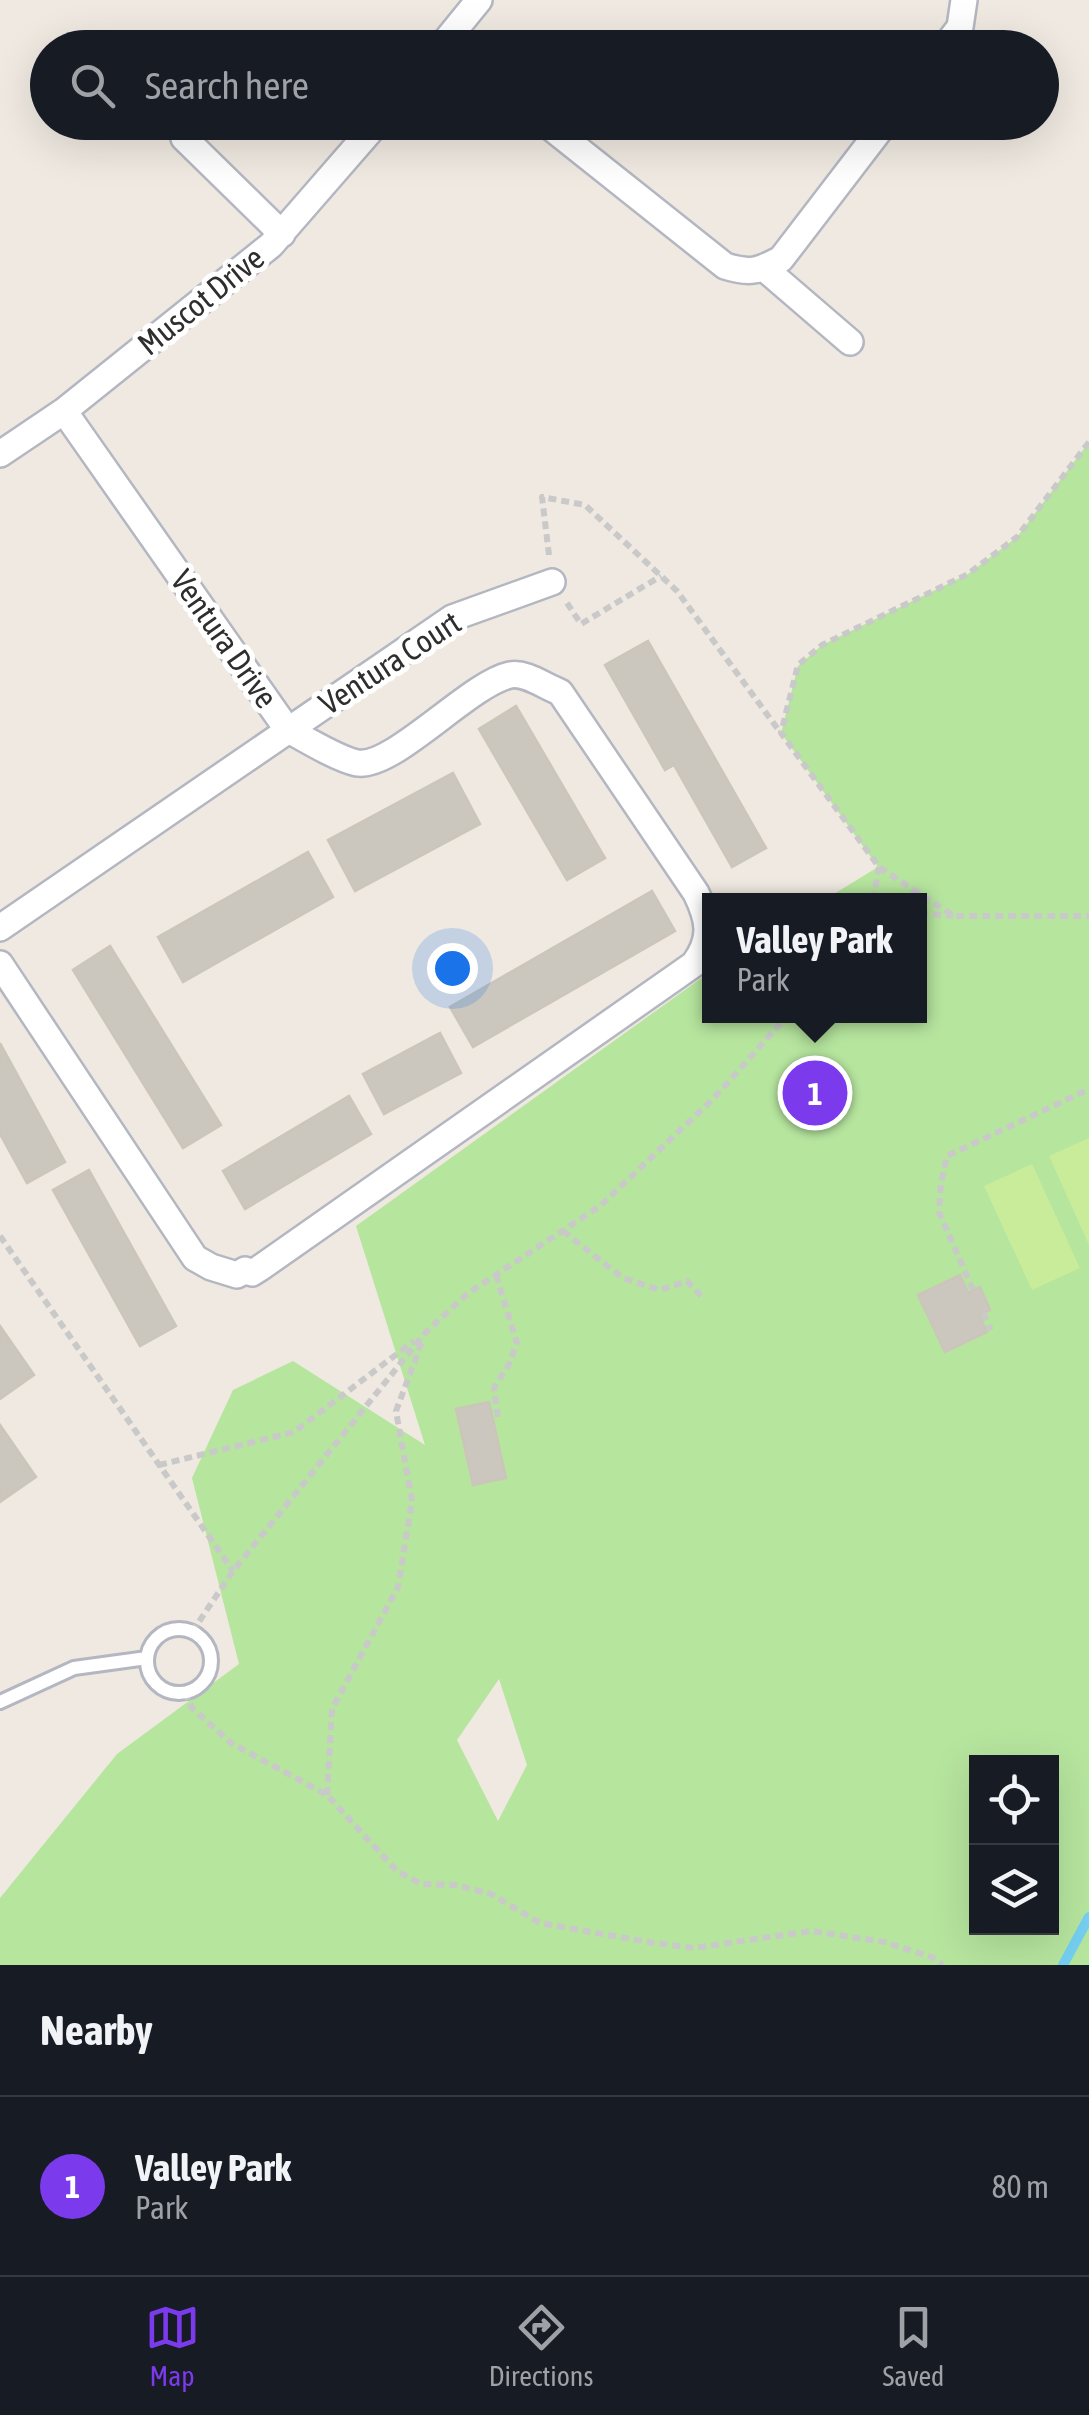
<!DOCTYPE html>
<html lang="en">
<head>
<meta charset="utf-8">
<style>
	:root { --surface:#171b24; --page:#242831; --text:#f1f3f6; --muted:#9ea1a6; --line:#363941; --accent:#7c3aed }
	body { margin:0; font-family:"Asap Condensed",sans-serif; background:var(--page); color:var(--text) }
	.controls { position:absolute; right:30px; bottom:30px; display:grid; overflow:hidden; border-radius:0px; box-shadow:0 10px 40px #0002 }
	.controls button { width:90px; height:90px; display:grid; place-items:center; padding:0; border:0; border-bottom:2px solid var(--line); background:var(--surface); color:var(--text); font:50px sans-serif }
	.you { position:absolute; left:452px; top:968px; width:35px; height:35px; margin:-25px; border:8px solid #fff; border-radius:50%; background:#1a73e8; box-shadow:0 0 0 15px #1a73e833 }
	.badge { display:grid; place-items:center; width:65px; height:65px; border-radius:50%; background:var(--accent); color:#fff; font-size:32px; font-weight:700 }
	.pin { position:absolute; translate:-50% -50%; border:5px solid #fff; box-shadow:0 2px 10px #0006 }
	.popup { position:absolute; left:702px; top:893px; width:225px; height:130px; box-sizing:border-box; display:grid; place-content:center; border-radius:0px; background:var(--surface); filter:drop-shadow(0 2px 8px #0005); font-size:32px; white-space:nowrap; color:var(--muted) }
	.popup b { font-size:38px; color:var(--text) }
	.popup::after { content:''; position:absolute; left:50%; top:100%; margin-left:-20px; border:20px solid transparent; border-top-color:var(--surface) }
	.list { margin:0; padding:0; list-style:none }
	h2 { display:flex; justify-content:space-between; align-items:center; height:130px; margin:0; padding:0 40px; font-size:42px }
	h2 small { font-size:32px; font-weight:400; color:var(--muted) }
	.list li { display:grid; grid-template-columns:65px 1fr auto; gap:30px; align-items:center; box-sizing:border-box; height:180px; padding:0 40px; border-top:2px solid var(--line) }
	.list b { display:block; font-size:38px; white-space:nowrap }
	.list p { margin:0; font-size:32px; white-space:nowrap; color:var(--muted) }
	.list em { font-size:32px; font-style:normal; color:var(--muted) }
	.icon { flex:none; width:55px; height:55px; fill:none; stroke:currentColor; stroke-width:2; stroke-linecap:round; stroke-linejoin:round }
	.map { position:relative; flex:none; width:1089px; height:1965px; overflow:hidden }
	.search { position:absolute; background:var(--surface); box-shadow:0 10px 40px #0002; left:30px; right:30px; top:30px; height:110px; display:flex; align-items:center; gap:25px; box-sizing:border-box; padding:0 35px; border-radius:55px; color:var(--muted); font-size:38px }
	.sheet { height:310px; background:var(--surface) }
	nav { display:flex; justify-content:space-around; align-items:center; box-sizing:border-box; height:140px; border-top:2px solid var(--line); background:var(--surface); font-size:28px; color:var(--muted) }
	nav a { display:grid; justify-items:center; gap:5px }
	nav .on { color:var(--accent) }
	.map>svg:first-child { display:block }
	.green { fill:#b6e59e; fill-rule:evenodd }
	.pitch { fill:#c9ec9a }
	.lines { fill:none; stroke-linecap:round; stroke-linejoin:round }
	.stream { stroke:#75cff0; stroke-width:10 }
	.building { fill:#cbc7bf; stroke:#cbc5ba; stroke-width:2.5 }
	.service-casing { stroke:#b4b7c1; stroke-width:18 }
	.minor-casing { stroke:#b4b7c1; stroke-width:30 }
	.path { stroke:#c9c9c9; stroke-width:6; stroke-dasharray:8 5; stroke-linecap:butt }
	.service { stroke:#fff; stroke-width:12 }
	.minor { stroke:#fff; stroke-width:25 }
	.labels { text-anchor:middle; stroke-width:10; stroke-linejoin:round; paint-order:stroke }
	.street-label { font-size:32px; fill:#2e2e2e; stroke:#fff }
</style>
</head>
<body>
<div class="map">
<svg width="1089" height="1965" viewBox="0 0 1089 1965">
	<rect width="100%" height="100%" fill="#efe9e1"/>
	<path class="green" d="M1089 442V1965H0V1898L117 1754 239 1664 192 1478 233 1390 293 1361 425 1445 356 1226 710 972V1016H920V900H824L878 867 781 733 798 666 822 645 968 574 1017 537ZM499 1679 527 1765 498 1821 457 1740ZM976 1762H1052V1928H976Z"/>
	<path class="pitch" d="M1089 1138V1245L1049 1156Z
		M1032 1164 1080 1268 1032 1290 984 1186Z"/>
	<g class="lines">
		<path class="stream" d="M1063 1965 1089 1917"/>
	</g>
	<path class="building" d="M648 641 766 848 732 867 674 765 665 770 605 665Z
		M516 706 605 858 567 880 479 729Z
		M453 773 480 824 355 891 328 840Z
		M308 852 333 897 183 982 158 937Z
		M652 891 675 931 473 1047 450 1007Z
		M110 946 221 1125 183 1148 73 970Z
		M440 1033 461 1073 384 1114 363 1074Z
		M0 1043 65 1162 27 1183 0 1134Z
		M349 1096 371 1134 245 1209 223 1171Z
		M89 1170 176 1326 140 1346 53 1190Z
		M960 1275 968 1293 980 1287 990 1310 979 1315 987 1332 945 1352 918 1295Z
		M0 1326 34 1375 0 1399Z
		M489 1402 506 1478 473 1485 456 1409Z
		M0 1425 36 1477 0 1502Z"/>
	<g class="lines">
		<g class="service-casing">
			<path id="service" d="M147 1661a32 32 0 1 1 64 0a32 32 0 1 1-64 0Z
				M0 1702 74 1668 147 1658"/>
		</g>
		<g class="minor-casing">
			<path id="minor" d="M440 48 479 0
				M944 48 960 27 964 0
				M544 122 725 266C750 274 759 271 781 259L886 122
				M184 138 282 234
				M764 268 850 342
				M0 454 64 411 271 245 378 122
				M0 928 452 618 552 582
				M0 964 195 1258 211 1267 237 1275 245 1270 252 1273 260 1268 694 964C713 938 709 920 696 893L560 692C545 687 527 672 510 675 469 684 393 769 357 763 338 759 305 739 287 729L64 411"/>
		</g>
		<path class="path" d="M1089 442 1017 537 968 574 822 645 798 665 781 733 879 867 954 916H1089
			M549 555 542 497 585 505 677 591 780 732
			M567 603 581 624 661 576
			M873 900 879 867
			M920 913 953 916
			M563 1231 623 1278 660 1290 687 1281 704 1299
			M0 1236 233 1571
			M496 1275 517 1343 509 1364 494 1388 498 1419
			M973 1290 939 1212 941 1183 947 1156 1089 1089
			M983 1313 991 1330
			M159 1465 294 1432 414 1341
			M192 1632 233 1571 425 1333 467 1294 600 1206 714 1098 787 1016
			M185 1692 192 1708 231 1743 327 1795 397 1871 421 1884 456 1885 491 1894 540 1923 648 1942 694 1948 811 1931 884 1942 932 1957 943 1965
			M327 1795 332 1709 398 1587 412 1501 396 1411 423 1339"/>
		<use href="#service" class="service"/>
		<use href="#minor" class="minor"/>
	</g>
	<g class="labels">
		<g class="street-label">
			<text transform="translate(201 301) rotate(-39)" y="11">Muscot Drive</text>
			<text transform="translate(224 639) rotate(55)" y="11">Ventura Drive</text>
			<text transform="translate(390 663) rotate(-33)" y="11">Ventura Court</text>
		</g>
	</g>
</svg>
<div class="controls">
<button><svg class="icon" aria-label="locate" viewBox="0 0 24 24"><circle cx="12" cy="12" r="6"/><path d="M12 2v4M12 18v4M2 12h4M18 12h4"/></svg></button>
<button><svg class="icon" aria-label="layers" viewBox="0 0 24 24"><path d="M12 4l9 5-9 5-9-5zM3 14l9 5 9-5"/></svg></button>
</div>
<div class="you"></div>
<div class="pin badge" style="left:815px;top:1093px">1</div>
<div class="popup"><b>Valley Park</b>Park</div>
<div class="search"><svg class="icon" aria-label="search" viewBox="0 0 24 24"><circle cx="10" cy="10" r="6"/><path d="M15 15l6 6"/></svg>Search here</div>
</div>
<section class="sheet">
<h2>Nearby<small></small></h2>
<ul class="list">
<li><span class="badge">1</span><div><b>Valley Park</b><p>Park</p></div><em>80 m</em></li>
</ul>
</section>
<nav>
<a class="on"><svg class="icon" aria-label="map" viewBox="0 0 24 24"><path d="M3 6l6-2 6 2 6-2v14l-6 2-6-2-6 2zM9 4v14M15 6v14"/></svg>Map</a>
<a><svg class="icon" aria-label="directions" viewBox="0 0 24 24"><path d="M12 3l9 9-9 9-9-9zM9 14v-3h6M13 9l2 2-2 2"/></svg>Directions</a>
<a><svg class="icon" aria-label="saved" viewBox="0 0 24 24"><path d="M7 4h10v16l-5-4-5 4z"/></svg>Saved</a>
</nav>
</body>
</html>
